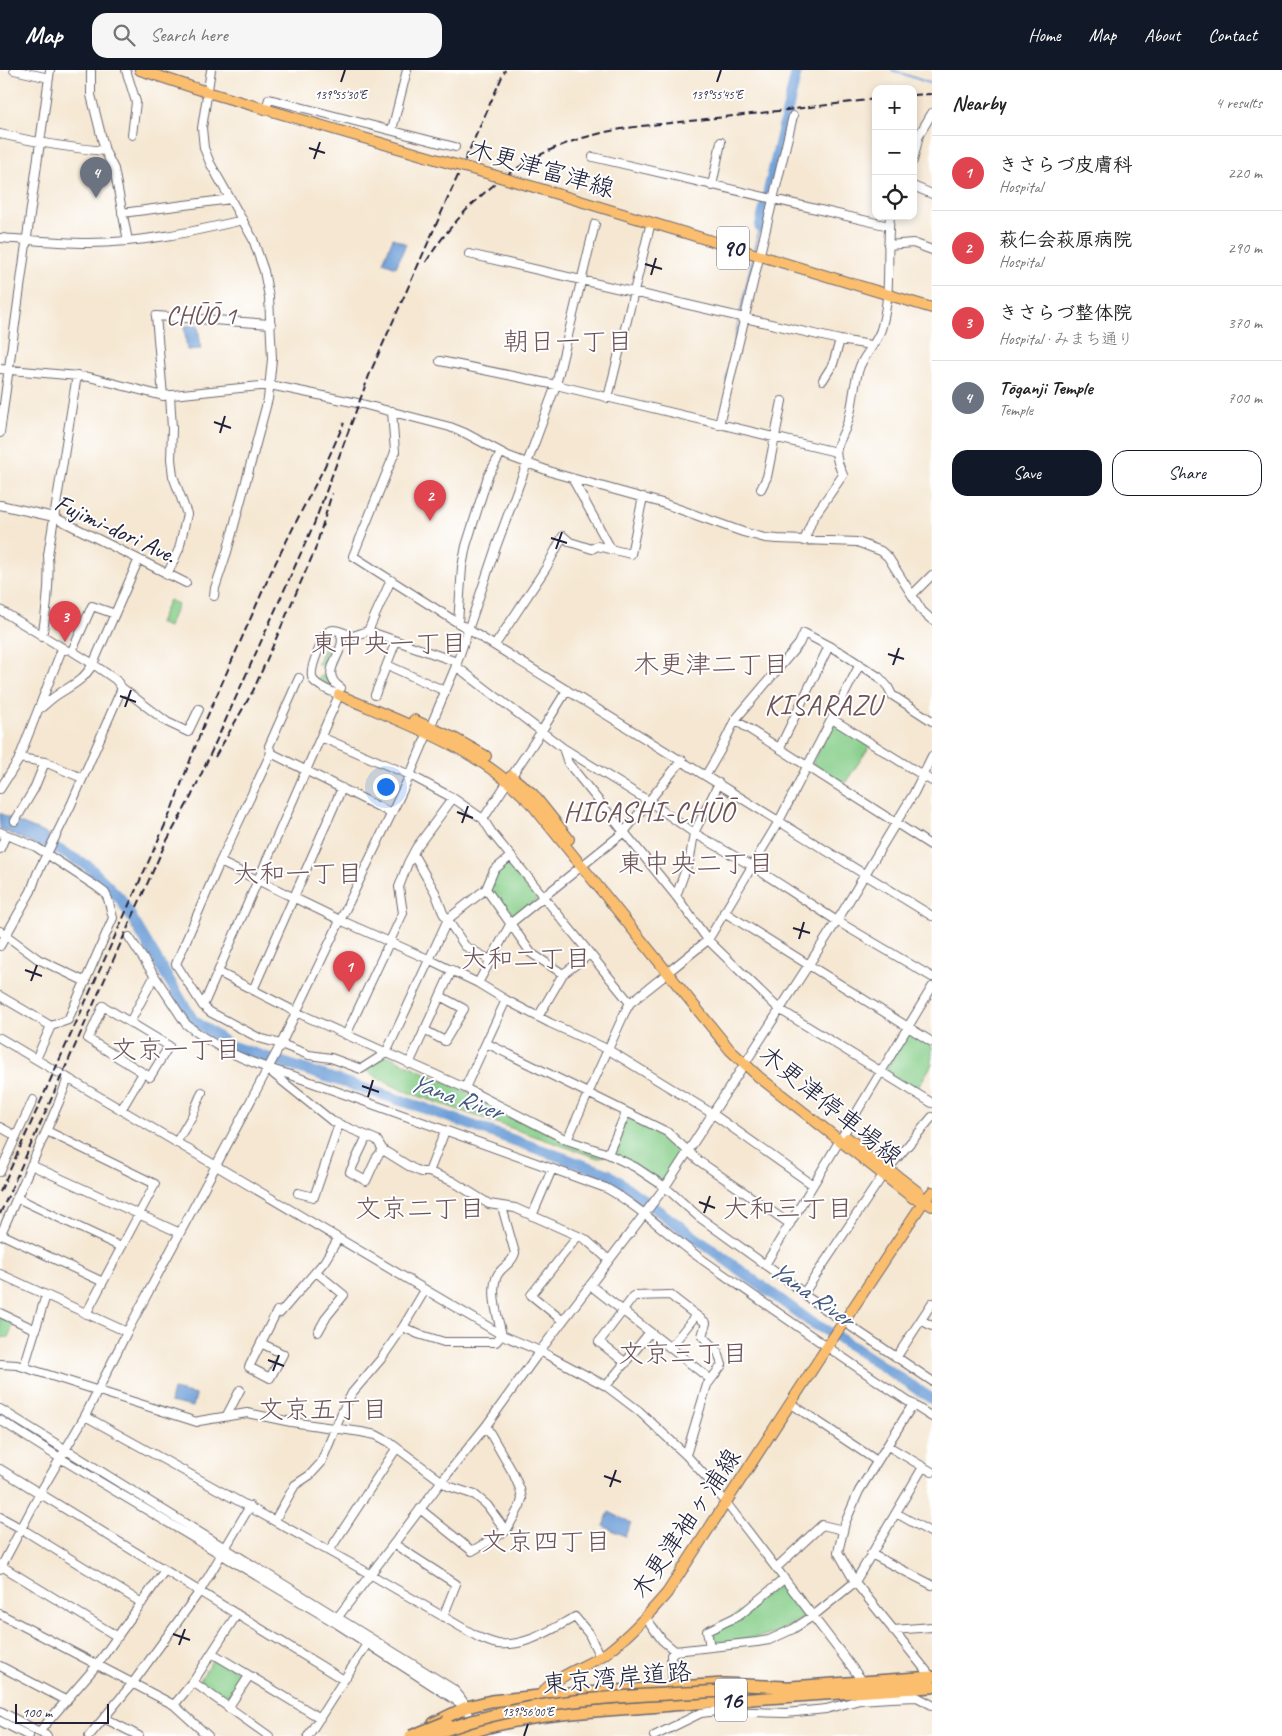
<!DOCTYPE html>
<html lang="en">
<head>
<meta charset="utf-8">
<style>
	:root { --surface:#fff; --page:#f6f6f6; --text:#222; --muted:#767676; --line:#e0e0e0; --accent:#111827 }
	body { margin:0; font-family:Caveat,"Klee One",sans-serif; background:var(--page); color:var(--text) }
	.controls { position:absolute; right:15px; top:15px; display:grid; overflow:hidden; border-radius:10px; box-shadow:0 2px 8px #0003 }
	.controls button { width:45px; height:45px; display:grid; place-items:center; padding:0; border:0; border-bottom:1px solid var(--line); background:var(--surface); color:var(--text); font:25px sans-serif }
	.scale { position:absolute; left:15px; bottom:12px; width:94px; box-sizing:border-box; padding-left:5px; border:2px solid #22223b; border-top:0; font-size:14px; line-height:18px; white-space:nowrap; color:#22223b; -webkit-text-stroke:4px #fff; paint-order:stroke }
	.you { position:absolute; left:385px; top:716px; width:18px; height:18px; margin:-12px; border:4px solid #fff; border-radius:50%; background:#1a73e8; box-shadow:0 0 0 8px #1a73e833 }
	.badge { display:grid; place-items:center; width:32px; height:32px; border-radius:50%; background:var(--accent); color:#fff; font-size:16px; font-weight:700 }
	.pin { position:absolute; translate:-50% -41px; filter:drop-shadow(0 1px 2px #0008) }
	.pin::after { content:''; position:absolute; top:26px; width:18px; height:15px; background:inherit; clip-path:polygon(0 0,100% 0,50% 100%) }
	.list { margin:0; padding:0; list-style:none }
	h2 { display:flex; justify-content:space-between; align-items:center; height:65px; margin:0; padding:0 20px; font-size:21px }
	h2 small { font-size:16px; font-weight:400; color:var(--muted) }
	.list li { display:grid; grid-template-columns:32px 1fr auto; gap:15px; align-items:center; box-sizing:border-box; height:75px; padding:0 20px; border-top:1px solid var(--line) }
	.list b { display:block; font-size:19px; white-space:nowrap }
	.list p { margin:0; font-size:16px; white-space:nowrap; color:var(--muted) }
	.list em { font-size:16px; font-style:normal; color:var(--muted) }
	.actions { display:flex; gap:10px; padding:15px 20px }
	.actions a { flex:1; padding:11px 0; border:1px solid var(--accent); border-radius:15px; text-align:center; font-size:18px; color:var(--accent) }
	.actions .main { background:var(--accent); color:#fff }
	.icon { flex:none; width:28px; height:28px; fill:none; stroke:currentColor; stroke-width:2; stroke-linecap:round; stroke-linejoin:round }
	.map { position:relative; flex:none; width:932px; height:1666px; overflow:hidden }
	header { display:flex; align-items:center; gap:30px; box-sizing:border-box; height:70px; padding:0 25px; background:var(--accent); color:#fff }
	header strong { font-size:24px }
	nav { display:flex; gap:28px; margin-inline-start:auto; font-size:18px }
	.search { width:350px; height:45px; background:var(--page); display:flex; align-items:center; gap:12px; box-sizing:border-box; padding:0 18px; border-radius:15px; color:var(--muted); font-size:19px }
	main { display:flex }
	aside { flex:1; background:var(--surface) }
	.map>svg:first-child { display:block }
	.green { fill:#88cf8b; stroke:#557863 }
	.water { fill:#6d9ed7; stroke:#486089 }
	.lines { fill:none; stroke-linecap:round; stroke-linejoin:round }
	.stream { stroke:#6d9ed7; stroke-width:2 }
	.river { stroke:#6d9ed7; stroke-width:11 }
	.minor-casing { stroke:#6c6770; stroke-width:10 }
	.major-casing { stroke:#6c6770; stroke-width:12 }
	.highway-casing { stroke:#6c6770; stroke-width:14 }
	.minor { stroke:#fff; stroke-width:8 }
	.major { stroke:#fabe6e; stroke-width:10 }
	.highway { stroke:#fabe6e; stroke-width:11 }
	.rail { stroke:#22223b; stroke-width:2; stroke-dasharray:8 4; stroke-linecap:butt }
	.major-bridge-casing { stroke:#6c6770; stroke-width:12; stroke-linecap:butt }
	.highway-bridge-casing { stroke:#6c6770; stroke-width:14; stroke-linecap:butt }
	.major-bridge { stroke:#fabe6e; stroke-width:10 }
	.highway-bridge { stroke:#fabe6e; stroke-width:11 }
	.ticks { fill:none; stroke:#22223b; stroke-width:2 }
	.labels { text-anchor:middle; stroke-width:4; stroke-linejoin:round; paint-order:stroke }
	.shield { fill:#fff; stroke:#646476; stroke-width:1 }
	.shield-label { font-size:24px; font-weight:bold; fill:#22223b }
	.street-label { font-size:25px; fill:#22223b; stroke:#fff }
	.neighbourhood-label { font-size:26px; fill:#6e5357; stroke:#fff }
	.water-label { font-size:26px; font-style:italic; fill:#445a81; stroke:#fff }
	.quarter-label { font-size:28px; letter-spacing:1px; fill:#6e5357; stroke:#fff }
	.ticks-label { font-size:12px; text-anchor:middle; fill:#22223b; stroke:#fff; stroke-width:4; stroke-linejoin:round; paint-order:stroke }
</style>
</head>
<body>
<header>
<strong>Map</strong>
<div class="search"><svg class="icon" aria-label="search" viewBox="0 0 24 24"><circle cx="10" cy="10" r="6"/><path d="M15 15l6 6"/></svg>Search here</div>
<nav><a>Home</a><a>Map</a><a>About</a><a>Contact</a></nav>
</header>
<main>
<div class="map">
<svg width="932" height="1666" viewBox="0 0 932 1666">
	<rect width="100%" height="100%" fill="#fff"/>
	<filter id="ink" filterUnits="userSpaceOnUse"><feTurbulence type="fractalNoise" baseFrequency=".02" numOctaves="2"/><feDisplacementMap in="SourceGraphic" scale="10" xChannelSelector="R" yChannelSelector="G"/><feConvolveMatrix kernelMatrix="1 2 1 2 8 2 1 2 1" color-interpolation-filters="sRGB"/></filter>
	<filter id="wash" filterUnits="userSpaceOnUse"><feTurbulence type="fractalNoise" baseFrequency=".0096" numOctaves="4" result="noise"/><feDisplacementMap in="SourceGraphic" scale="20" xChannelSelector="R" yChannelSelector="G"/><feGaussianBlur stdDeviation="1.12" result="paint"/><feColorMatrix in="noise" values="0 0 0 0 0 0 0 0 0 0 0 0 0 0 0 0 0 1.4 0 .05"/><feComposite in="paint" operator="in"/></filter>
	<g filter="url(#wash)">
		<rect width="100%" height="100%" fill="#f5e7d2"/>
		<path class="green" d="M169 530 178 534 168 557 159 553Z
			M328 572 330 576 322 593 319 595 317 593 326 573Z
			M340 573 329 607 332 614 342 622 337 621 317 609 328 602Z
			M833 653 870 676 845 713 812 694Z
			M511 791 540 828 511 851 489 819 496 801Z
			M909 960 932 976V994L916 1021 884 1002Z
			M386 985 607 1085 598 1088 404 1021 380 1009 364 999Z
			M627 1047 665 1066 685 1082 663 1112 612 1083Z
			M0 1246 14 1254 8 1267 0 1268Z
			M784 1513 808 1545 775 1564 712 1575 710 1562Z
			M216 1588 245 1606 229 1632H227L198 1613 213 1589Z"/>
		<path class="water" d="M393 168 406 174 396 197 383 192Z
			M198 255 201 279 187 280 184 256Z
			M0 743 15 751 49 765 43 778 0 759Z
			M173 1320 196 1325 193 1337 170 1332Z
			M609 1442 631 1453 625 1466 603 1456Z"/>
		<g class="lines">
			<path class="stream" d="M892 0 932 14
				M755 179 760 157
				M740 245 753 186
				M726 311 739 250
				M0 1646 38 1666"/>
			<path class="river" d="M760 157 797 0
				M32 765 88 796 120 828 193 950 231 976 418 1036 608 1104 811 1252 836 1266 932 1329"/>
		</g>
	</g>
	<g filter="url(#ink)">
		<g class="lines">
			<g class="minor-casing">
				<path id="minor" d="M14 0 49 8
					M91 0V25L105 81 114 99 128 171
					M126 0 136 32 132 65
					M211 0 202 58 204 78 210 93 253 169 264 201 269 227 272 289 268 329 227 482 215 518 214 526
					M266 39 269 29 455 77
					M392 60 407 0
					M0 64C35 72 69 78 105 81
					M593 87 889 156
					M913 91 919 65 932 43
					M712 116 721 72
					M913 116 932 124
					M122 143 231 129
					M0 168C29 170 59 173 88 173 140 173 192 162 243 150
					M888 175 913 173 932 180
					M469 184 840 270 871 275
					M440 291 556 315 836 382
					M0 299 89 307 163 326 270 315 362 334 450 357 465 363 508 386 557 404 662 433 743 462 765 468 778 469 857 472 881 481 888 487 922 541 932 550
					M823 310 833 294 840 270
					M163 326 156 246 271 254
					M608 328 651 152
					M392 341 395 382 353 486 458 553 932 846
					M719 355 793 46
					M0 363 50 0
					M572 408 611 479
					M761 419 767 407 782 331
					M0 435 54 447 186 513
					M804 471 813 448 843 405C829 375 840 377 848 351 854 333 853 314 860 296 866 282 879 271 882 256 892 220 886 182 890 146
					M167 505 179 479 187 444 173 406 171 389 172 359 170 325
					M391 510 368 561 457 592
					M912 525 932 505
					M0 540 66 580
					M458 553 462 497 466 476 488 406 501 383
					M340 562C350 582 315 601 341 618
					M42 567C47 539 50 513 48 485L77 305
					M495 575 546 498 563 466 570 472 592 479 597 476 631 484 643 427
					M72 581 92 536 115 544
					M387 595 445 621
					M456 596 563 678 650 732 694 763 752 796 837 851 932 907
					M299 608 269 676 271 683 220 792 176 894 203 936 210 942 259 968 281 974 309 985 331 988 361 999 386 983 448 849 486 819 494 800 511 786
					M122 618 167 652 188 662 199 639
					M375 625 396 571
					M41 638C47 633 53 627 60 623 76 613 83 610 93 594L72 581
					M832 649 932 711
					M735 650 932 776
					M321 667 410 705 453 728 483 749 492 763 630 933
					M780 677 829 576
					M563 678 568 693 676 826 708 870 779 939 932 1033
					M271 683 391 743
					M19 688 45 692 82 708
					M706 705 720 681 735 650 799 574 804 563 842 583 879 607 888 617 892 625 932 651
					M0 719 18 691 62 579
					M483 749 541 662 567 620
					M15 751 34 719 45 692
					M0 762 36 777 97 817 105 823 108 829 113 848 68 950 51 956 36 989
					M0 779 6 765
					M413 784 435 822 443 843 465 876 490 890
					M220 792 340 850 428 889 478 913 506 930 550 953 607 979 713 1044 813 1115
					M486 819 531 883 563 904
					M676 826 690 788 694 763 719 713
					M724 842 932 972
					M0 861 38 889 86 912
					M129 867 186 954C216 979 254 995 291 1005L606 1118C640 1137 668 1165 700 1188 777 1242 853 1296 932 1347
					M0 876 31 821 37 804 71 735 122 618 116 610 93 594 138 491
					M672 899 708 870 779 751 860 594
					M218 902 296 942 465 1018 567 1070 608 1084 635 1097 665 1117 699 1147 804 1223 807 1227 932 1311
					M478 913 511 853 624 762 682 690
					M253 920 342 718
					M0 926 51 956
					M103 936 169 976 150 1007 88 969Z
					M203 936 339 625C331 621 320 618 314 611 306 602 321 576 325 565 332 555 343 563 353 566L368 561
					M538 947 563 904 590 884
					M130 952 154 907
					M424 960 445 971 464 939 440 926
					M346 965 403 843 399 817 408 793 416 778 453 728
					M0 968 502 1265 540 1281 606 1316 639 1341 686 1385 708 1409 864 1613
					M486 973 667 1062 699 1091 790 1154
					M409 994 452 900
					M271 1002 332 1051 377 1070 383 1080 412 1098 421 1102H429L452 1111 489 1134 515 1138 585 1169 609 1190
					M465 1018 506 930
					M121 1040 143 1003
					M0 1057 16 1066
					M47 1061 155 1114 86 1244
					M843 1065 932 917
					M367 1066 350 1102 366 1111 377 1087 383 1080
					M567 1070 625 942 630 933 668 903
					M176 1073 192 1046 202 1022
					M608 1084 626 1043
					M31 1095 180 1163
					M888 1099 932 1047
					M0 1102 33 1030
					M429 1102 445 1061
					M298 1123 314 1127 339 1054
					M17 1128 121 1177
					M532 1146 552 1099
					M1 1164 103 1212
					M0 1166 59 1032 68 1008
					M765 1195 840 1070
					M316 1202 344 1225 327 1246 318 1262
					M0 1204 127 1262
					M590 1215 710 1309
					M804 1223 883 1105
					M0 1243 36 1260
					M921 1250 932 1256
					M563 1251 531 1225 578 1166
					M403 1257 418 1264 444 1272H496L502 1265C498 1249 489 1219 498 1204 504 1195 512 1194 515 1183L502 1137
					M261 1273 283 1284 270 1308 249 1297 277 1241 280 1243 324 1192 338 1169
					M670 1278 696 1245
					M896 1288 932 1233
					M626 1293 599 1272 634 1226 670 1225 706 1253 702 1266 718 1282 722 1295 707 1315 686 1385
					M0 1294 17 1295 197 1352 199 1351 247 1343 291 1352 361 1362 376 1365 389 1372 448 1416 475 1425 487 1435 506 1461
					M24 1297 46 1225
					M606 1316 650 1262
					M790 1333 877 1391
					M913 1334 859 1421 845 1453 838 1482 855 1512 932 1608
					M0 1339 453 1619C463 1629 470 1640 470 1654
					M227 1345 240 1320
					M85 1346 370 1504 480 1568C486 1570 492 1573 498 1574 526 1577 552 1559 575 1547L589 1564 600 1587
					M0 1350 60 1388 334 1552 463 1635
					M888 1376 932 1402
					M0 1399 344 1610
					M420 1439 472 1481 506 1461 520 1436 522 1429 520 1419 513 1403 486 1356
					M896 1443 932 1463
					M0 1447 22 1459 142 1533
					M275 1450 295 1415 310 1405 321 1393 343 1340 352 1323 381 1289 403 1257 425 1220
					M394 1474 456 1514 443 1547
					M329 1481 396 1379
					M871 1484 932 1515
					M0 1495 118 1567
					M776 1498 822 1455 843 1460
					M0 1499 40 1423 85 1346 127 1262 281 974 410 705 456 596 496 477 556 315 595 154
					M0 1544 174 1635 208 1666
					M646 1548 662 1570 675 1581
					M334 1552 441 1412 486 1356 540 1281 665 1117 837 851 914 723 932 686
					M893 1560 932 1557
					M710 1577 707 1561 740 1545 784 1509
					M212 1583 320 1648
					M0 1596 67 1631
					M193 1612 269 1666
					M673 1617 671 1585 675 1581 757 1572 769 1570 793 1559 813 1546 855 1512 923 1397
					M174 1635 193 1612 237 1544
					M228 1638 249 1606
					M0 1641 47 1666
					M104 1648 139 1666
					M0 1651 29 1666
					M39 1662 97 1595 165 1500
					M89 1666 132 1614 200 1521 250 1436
					M308 1666 367 1574
					M654 1666 701 1643 717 1641 786 1643 826 1639 860 1630 890 1628 917 1627 932 1635"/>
			</g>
			<g class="major-casing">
				<path id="major" d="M140 0 207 22 449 93
					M468 98 493 105
					M534 117 932 238
					M339 625C408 655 483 679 534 737L730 980 759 1007 913 1128 924 1131 932 1136
					M414 650 454 668 486 686
					M511 706 533 724 569 769
					M848 1068 918 1122 924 1131
					M537 1631C547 1607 589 1597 609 1581 631 1564 649 1544 667 1523L827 1277 924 1131 932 1122"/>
			</g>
			<g class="highway-casing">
				<path id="highway" d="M777 1618 932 1607
					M434 1653 467 1637 491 1631 539 1626 724 1614 785 1617
					M459 1666C520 1644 585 1642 649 1637 743 1629 838 1623 932 1617"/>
			</g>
			<use href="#minor" class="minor"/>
			<use href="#major" class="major"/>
			<use href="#highway" class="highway"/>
			<path class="rail" d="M913 25 932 24
				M426 192C464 131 523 82 594 65 630 55 669 54 706 49 763 43 819 36 876 29
				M215 687 253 621 315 480 332 423
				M0 1122 169 746 204 654 271 502 301 442 324 398 344 353
				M0 1144 165 774 191 727 314 454 370 303 505 0"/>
			<g class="major-bridge-casing">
				<path id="major-bridge" d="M449 93 468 98
					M493 105 534 117"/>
			</g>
			<g class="highway-bridge-casing">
				<path id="highway-bridge" d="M411 1666 446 1652
					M430 1666C528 1625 634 1627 738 1620"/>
			</g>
			<use href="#major-bridge" class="major-bridge"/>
			<use href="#highway-bridge" class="highway-bridge"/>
		</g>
	</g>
	<path class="ticks" d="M341 12 345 0M717 12 721 0M309 78 325 83M314 89 320 72M645 194 662 199M651 205 656 188M214 352 231 358M220 363 225 346M551 468 567 473M556 479 562 462M888 584 904 589M893 595 899 578M120 626 136 632M125 637 131 620M457 742 473 748M462 753 468 736M793 858 810 863M799 869 804 852M25 900 42 906M31 911 37 895M362 1016 379 1022M368 1027 373 1010M699 1132 715 1138M704 1143 710 1126M268 1290 284 1296M273 1301 279 1285M604 1406 621 1412M610 1417 616 1400M173 1564 190 1570M179 1575 185 1559M524 1666 528 1654"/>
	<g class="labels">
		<g class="shield">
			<rect x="717" y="156.5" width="32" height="43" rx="4"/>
			<rect x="715" y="1608.5" width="32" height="43" rx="4"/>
		</g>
		<g class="shield-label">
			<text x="733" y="186">90</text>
			<text x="731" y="1638">16</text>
		</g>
		<g class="street-label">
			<text transform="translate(542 98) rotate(16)" y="9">木更津富津線</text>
			<text transform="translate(116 458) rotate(25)" y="9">Fujimi-dori Ave.</text>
			<text transform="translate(831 1035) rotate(39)" y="9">木更津停車場線</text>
			<text transform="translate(685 1453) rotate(-56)" y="9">木更津袖ヶ浦線</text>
			<text transform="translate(617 1607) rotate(-5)" y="9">東京湾岸道路</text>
		</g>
		<g class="neighbourhood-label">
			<text x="201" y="254">CHŪŌ 1</text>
			<text x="568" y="280">朝日一丁目</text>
			<text x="389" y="582">東中央一丁目</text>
			<text x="711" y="603">木更津二丁目</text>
			<text x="696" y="802">東中央二丁目</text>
			<text x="298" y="812">大和一丁目</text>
			<text x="526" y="897">大和二丁目</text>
			<text x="176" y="988">文京一丁目</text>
			<text x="420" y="1147">文京二丁目</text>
			<text x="788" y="1147">大和三丁目</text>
			<text x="683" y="1292">文京三丁目</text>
			<text x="323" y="1348">文京五丁目</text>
			<text x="546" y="1480">文京四丁目</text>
		</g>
		<g class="water-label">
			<text transform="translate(456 1026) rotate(19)" y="9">Yana River</text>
			<text transform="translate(812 1223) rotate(35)" y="9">Yana River</text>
		</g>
		<g class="quarter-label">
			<text x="823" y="644">KISARAZU</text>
			<text x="649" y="751">HIGASHI-CHŪŌ</text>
		</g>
	</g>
	<g class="ticks-label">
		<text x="341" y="29">139°55'30"E</text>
		<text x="717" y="29">139°55'45"E</text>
		<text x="528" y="1646">139°56'00"E</text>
	</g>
</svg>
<div class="controls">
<button>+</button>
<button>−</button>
<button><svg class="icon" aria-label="locate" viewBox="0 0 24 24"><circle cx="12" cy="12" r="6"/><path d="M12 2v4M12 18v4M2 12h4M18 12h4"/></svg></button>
</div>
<div class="scale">100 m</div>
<div class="you"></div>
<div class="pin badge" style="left:349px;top:922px;background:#e0444e">1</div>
<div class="pin badge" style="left:430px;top:451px;background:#e0444e">2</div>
<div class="pin badge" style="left:65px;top:572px;background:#e0444e">3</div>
<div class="pin badge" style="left:96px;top:128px;background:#6b7280">4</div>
</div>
<aside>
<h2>Nearby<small>4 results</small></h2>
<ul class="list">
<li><span class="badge" style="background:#e0444e">1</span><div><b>きさらづ皮膚科</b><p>Hospital</p></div><em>220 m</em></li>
<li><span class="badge" style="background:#e0444e">2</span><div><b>萩仁会萩原病院</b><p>Hospital</p></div><em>290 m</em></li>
<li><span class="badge" style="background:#e0444e">3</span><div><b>きさらづ整体院</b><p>Hospital · みまち通り</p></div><em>370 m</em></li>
<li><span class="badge" style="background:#6b7280">4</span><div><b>Tōganji Temple</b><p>Temple</p></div><em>700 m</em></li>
</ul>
<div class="actions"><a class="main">Save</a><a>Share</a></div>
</aside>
</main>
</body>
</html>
